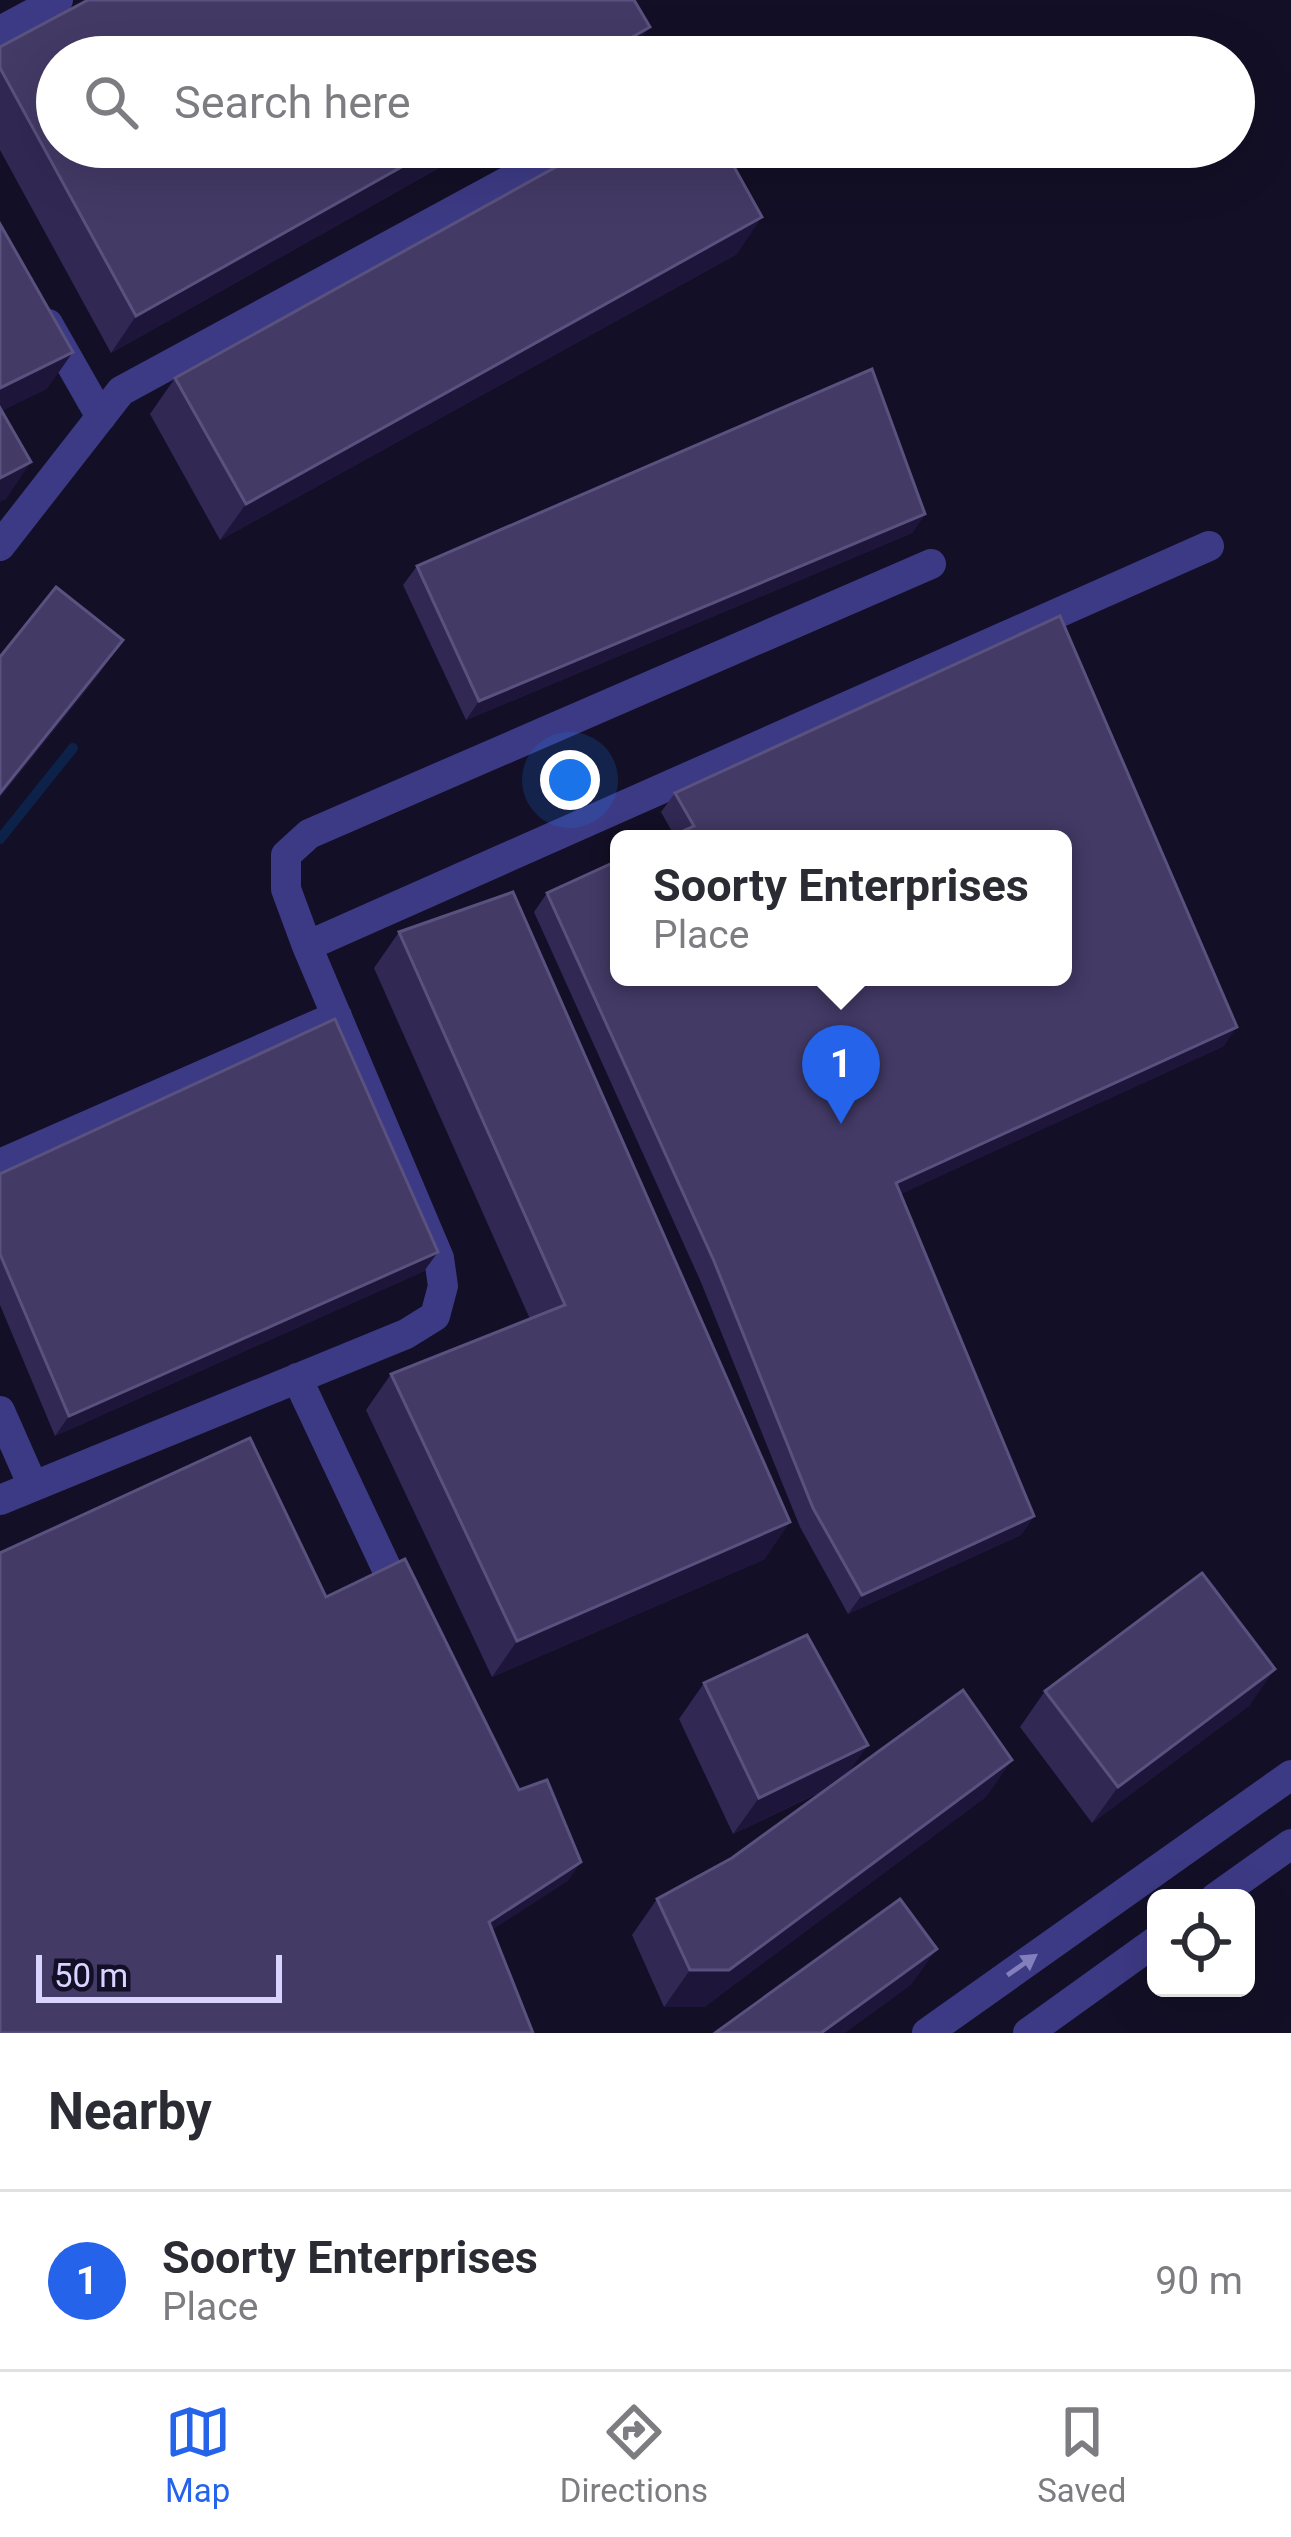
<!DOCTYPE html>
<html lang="en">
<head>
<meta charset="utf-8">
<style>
	:root { --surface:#fff; --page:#f7f7f7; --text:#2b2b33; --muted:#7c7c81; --line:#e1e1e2; --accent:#2563eb }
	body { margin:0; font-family:Roboto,sans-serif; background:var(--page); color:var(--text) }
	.controls { position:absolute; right:36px; bottom:36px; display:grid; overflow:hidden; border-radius:18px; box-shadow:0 12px 48px #0002 }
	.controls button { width:108px; height:108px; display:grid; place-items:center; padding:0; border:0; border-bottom:3px solid var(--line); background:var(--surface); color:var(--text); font:60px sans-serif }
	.scale { position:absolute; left:36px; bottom:30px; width:246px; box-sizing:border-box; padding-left:12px; border:6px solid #d9d4ff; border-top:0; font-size:33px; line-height:42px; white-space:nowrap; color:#d9d4ff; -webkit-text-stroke:9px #130f26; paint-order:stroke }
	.you { position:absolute; left:570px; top:780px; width:42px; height:42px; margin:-30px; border:9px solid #fff; border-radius:50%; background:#1a73e8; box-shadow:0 0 0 18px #1a73e833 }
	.badge { display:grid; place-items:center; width:78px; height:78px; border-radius:50%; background:var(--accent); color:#fff; font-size:39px; font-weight:700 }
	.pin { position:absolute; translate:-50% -99px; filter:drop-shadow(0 3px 6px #0008) }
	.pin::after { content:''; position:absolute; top:63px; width:42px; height:36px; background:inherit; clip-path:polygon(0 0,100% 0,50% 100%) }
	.popup { position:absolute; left:610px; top:830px; width:462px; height:156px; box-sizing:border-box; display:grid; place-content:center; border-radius:18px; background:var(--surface); filter:drop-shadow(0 3px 9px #0005); font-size:39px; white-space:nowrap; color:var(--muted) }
	.popup b { font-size:45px; color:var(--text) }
	.popup::after { content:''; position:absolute; left:50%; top:100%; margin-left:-24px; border:24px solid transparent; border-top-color:var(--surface) }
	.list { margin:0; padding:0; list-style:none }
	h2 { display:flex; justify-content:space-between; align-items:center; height:156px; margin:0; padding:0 48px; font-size:51px }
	h2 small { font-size:39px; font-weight:400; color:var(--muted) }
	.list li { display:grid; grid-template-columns:78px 1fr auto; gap:36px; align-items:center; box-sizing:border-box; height:180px; padding:0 48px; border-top:3px solid var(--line) }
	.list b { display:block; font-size:45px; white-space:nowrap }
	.list p { margin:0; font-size:39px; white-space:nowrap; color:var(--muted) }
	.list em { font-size:39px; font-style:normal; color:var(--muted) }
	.icon { flex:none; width:66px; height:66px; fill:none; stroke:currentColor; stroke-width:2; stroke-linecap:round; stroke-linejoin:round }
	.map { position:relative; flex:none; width:1291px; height:2033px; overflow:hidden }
	.search { position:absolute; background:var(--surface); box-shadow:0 12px 48px #0002; left:36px; right:36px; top:36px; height:132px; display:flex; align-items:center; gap:30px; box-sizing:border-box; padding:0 42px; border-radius:66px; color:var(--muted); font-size:45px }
	.sheet { height:336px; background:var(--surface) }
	nav { display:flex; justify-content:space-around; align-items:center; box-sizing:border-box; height:168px; border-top:3px solid var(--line); background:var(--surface); font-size:33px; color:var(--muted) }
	nav a { display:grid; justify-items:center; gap:6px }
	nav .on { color:var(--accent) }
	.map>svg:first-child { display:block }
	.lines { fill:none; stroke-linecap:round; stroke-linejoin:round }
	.stream { stroke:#0c2248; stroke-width:10 }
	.minor { stroke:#3d3a85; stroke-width:30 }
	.wall { fill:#312854 }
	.shaded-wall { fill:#1d163a }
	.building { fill:#433a66; stroke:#5a527e; stroke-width:3 }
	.oneway { fill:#837fbc }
</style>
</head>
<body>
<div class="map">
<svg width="1291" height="2033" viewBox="0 0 1291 2033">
	<rect width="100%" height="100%" fill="#130f26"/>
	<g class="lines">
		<path class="stream" d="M0 839 73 748"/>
		<path class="minor" d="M0 31 58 0
			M48 324 101 417
			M0 546 121 391 571 147
			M307 946 1209 546
			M0 1164 337 1016
			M297 1378 402 1601
			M0 1411 33 1486
			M0 1500 406 1334 435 1316 443 1286 439 1258 307 946 286 889V855L309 834 931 564
			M1215 1898 1291 1844
			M927 2033 1291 1775
			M1028 2033 1156 1941"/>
	</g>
	<path class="wall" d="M0 47 57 147H476L111 353 0 150Z
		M737 254 220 540 150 414 175 378Z
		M925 514 912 533 466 720 403 585 417 566Z
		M675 793 1224 1046 900 1194 1034 1516 1021 1535 848 1614 800 1527 700 1280 534 912 547 893 674 835 661 812Z
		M399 932 765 1559 492 1677 366 1410 391 1374 530 1319 374 968Z
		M0 1174 438 1252 424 1271 55 1436 0 1305Z
		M704 1683 849 1772 987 1796 704 2007H664L632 1935 657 1899 732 1858 825 1790 733 1834 679 1719Z
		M1045 1691 1250 1705 1092 1823 1020 1727Z"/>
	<path class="shaded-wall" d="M650 27 629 57H597Z
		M437 147H476L111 353 136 316Z
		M762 217 737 254 220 540 246 504Z
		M73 352 47 389 0 412V388Z
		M31 462 6 499 0 502V478Z
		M925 514 912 533 466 720 479 701Z
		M123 640 98 676 0 798V793Z
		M1237 1027 1224 1046 882 1203 896 1183Z
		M438 1252 424 1271 55 1436 69 1416Z
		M1034 1516 1021 1535 848 1614 862 1595Z
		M790 1522 765 1559 492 1677 517 1641Z
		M1275 1669 1250 1705 1092 1823 1118 1787Z
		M868 1745 843 1781 733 1834 759 1798Z
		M1012 1760 987 1796 704 2007H664L690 1970Z
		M581 1862 568 1881 475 1941 489 1922Z
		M937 1949 911 1985 845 2033H821Z"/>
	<path class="building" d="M88 0H634L650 27 597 57H57V147H437L136 316 0 68V47Z
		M592 147H723L762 217 246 504 175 378Z
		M0 224 73 352 0 388Z
		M872 369 925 514 479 701 417 566Z
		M0 408 31 462 0 478Z
		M56 587 123 640 0 793V657Z
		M1060 616 1237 1027 896 1183 1034 1516 862 1595 813 1508 714 1261 547 893 619 860V977H1063V839H665L694 826 675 793Z
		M513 892 790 1522 517 1641 391 1374 565 1305 399 932Z
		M335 1019 438 1252 69 1416 0 1254V1174Z
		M250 1438 326 1597 405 1559 519 1790 547 1780 581 1862 489 1922 533 2033H0V1553Z
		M1202 1573 1275 1669 1118 1787 1045 1691Z
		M807 1635 868 1745 759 1798 704 1683Z
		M963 1690 1012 1760 729 1970H690L657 1899 732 1858Z
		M900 1899 937 1949 821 2033H715Z"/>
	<defs><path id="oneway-solid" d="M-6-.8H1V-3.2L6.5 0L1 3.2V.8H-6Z" transform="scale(3)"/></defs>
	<use class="oneway" href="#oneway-solid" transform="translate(1022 1965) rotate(-35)"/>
</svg>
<div class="controls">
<button><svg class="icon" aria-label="locate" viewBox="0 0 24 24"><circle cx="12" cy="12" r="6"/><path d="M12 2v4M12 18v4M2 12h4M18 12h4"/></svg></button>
</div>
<div class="scale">50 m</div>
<div class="you"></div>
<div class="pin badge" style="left:841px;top:1124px">1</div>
<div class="popup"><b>Soorty Enterprises</b>Place</div>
<div class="search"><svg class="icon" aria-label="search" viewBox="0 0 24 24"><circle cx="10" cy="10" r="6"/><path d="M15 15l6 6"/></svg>Search here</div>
</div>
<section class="sheet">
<h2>Nearby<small></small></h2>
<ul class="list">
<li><span class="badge">1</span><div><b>Soorty Enterprises</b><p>Place</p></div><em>90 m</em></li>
</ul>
</section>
<nav>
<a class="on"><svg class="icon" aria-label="map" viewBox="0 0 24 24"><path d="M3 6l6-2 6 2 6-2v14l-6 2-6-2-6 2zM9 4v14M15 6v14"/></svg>Map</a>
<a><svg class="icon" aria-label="directions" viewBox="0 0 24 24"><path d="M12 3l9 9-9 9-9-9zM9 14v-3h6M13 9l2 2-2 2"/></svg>Directions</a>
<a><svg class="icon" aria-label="saved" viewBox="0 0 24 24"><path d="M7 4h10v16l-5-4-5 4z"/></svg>Saved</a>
</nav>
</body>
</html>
